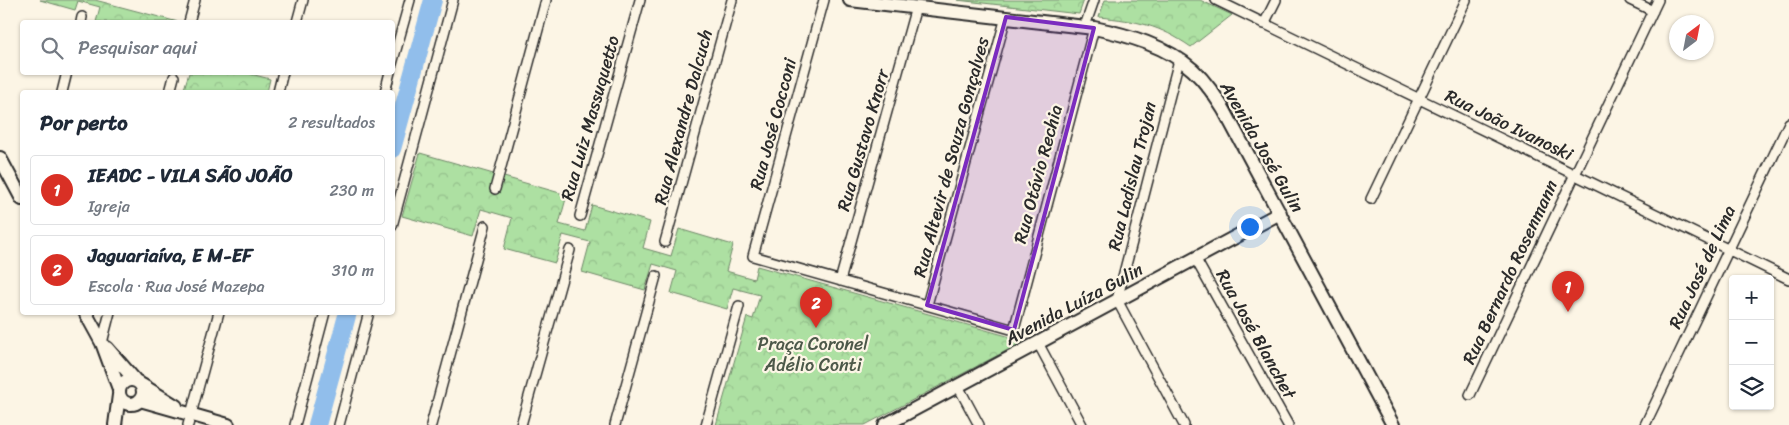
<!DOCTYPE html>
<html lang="pt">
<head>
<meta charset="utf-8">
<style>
	:root { --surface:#fff; --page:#f2f2f3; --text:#1f2937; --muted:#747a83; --line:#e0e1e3; --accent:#d93025 }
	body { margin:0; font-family:Sriracha,sans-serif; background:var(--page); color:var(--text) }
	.controls { position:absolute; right:15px; bottom:15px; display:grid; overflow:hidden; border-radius:5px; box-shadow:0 1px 4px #0004 }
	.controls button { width:45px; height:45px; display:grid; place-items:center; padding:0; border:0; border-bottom:1px solid var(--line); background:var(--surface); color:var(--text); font:25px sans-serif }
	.compass { position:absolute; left:1669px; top:15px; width:45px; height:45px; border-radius:50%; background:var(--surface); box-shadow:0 1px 4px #0004; rotate:32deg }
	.you { position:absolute; left:1249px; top:226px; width:18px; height:18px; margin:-12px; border:4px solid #fff; border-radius:50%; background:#1a73e8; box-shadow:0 0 0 8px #1a73e833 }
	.badge { display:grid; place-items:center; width:32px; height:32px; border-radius:50%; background:var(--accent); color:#fff; font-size:16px; font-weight:700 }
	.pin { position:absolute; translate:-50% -41px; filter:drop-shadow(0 1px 2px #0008) }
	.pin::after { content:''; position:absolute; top:26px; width:18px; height:15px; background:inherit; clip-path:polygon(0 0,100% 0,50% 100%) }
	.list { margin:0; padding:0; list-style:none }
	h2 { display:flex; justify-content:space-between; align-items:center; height:65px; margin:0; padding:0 20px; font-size:21px }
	h2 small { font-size:16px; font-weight:400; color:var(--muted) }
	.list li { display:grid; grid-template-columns:32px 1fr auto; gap:15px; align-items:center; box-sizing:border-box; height:70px; margin:0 10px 10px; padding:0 10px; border:1px solid var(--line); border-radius:5px }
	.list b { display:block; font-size:19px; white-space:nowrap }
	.list p { margin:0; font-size:16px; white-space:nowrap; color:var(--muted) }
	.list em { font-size:16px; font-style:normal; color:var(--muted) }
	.icon { flex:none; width:28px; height:28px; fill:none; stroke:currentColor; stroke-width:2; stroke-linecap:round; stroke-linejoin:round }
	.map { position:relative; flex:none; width:1789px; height:425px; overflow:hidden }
	.search { position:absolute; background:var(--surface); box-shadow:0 1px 4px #0004; left:20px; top:20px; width:375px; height:55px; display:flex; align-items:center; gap:12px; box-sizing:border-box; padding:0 18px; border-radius:5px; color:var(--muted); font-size:19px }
	.panel { position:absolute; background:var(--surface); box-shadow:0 1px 4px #0004; left:20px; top:90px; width:375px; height:225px; border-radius:5px }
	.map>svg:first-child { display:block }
	.forest { fill:url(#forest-crowns); stroke:#6c8666 }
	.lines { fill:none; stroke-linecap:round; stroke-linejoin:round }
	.river { stroke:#91beeb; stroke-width:18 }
	.street-casing { stroke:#2b2b2b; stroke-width:12 }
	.secondary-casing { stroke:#2b2b2b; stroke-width:16 }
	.street { stroke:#fcf5e5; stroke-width:9 }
	.secondary { stroke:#fcf5e5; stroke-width:12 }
	.marked { fill:#7b2cbf; fill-opacity:0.2; stroke:#7b2cbf; stroke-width:4; stroke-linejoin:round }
	.labels { text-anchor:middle; stroke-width:4.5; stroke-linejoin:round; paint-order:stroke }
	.street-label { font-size:18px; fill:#2b2b2b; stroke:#fcf5e5 }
	.park-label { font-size:18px; fill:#4c5849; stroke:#fcf5e5 }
</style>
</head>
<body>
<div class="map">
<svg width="1789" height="425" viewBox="0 0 1789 425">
	<defs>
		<pattern id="forest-crowns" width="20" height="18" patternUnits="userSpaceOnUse" patternTransform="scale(1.25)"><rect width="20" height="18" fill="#ade0a2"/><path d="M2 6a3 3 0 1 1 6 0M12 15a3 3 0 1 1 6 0" fill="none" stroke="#95c08c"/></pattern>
	</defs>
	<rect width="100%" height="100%" fill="#fcf5e5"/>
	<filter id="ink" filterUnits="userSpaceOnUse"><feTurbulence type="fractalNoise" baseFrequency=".02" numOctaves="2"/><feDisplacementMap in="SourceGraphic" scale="10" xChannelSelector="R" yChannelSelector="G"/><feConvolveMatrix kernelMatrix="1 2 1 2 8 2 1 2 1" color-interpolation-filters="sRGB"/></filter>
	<g filter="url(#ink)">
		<path class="forest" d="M40 0H95L178 22H96L100 7 78 1 75 10Z
			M957 0H1084L1079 14Z
			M1105 0H1200L1232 15 1191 47C1159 25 1138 21 1099 17Z
			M189 73H247L270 79 267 92H183Z
			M420 153 567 195 559 224 585 231 592 205 650 222 643 248 671 256 679 229 733 245 726 271 754 279 757 266 1025 341 865 425H716L747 317 753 319 760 295 733 288 727 309 671 293 677 271 653 264 645 290 582 272 590 242 563 235 555 263 504 249 512 218 481 209 473 236 402 216Z"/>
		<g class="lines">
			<path class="river" d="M392 149 433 0
				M317 425 348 312"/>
			<g class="street-casing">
				<path id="street" d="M824 0 753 256 1014 330 1094 28
					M1216 0 1789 279
					M1630 0 1653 11
					M81 22 82 17
					M189 22 195 0
					M297 22 303 0
					M1264 24 1276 0
					M1085 26 1094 0
					M1179 60 1117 300 1184 425
					M392 64 410 0
					M62 92 67 72
					M170 92 174 77
					M278 92 283 72
					M385 92 390 72
					M495 189 546 0
					M1371 199 1466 0
					M580 216 640 0
					M392 226 453 0
					M665 242 732 0
					M1195 258 1288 425
					M840 281 916 7
					M927 305 1006 17
					M102 343 110 312
					M1038 343 1082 425
					M958 386 979 425
					M1470 395 1658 0
					M188 425 219 312
					M295 425 325 312
					M339 425 369 312
					M431 425 485 226
					M521 425 570 250
					M615 425 656 276
					M706 425 739 306
					M1645 425 1789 123"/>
			</g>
			<g class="secondary-casing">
				<path id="secondary" d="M850 0 1094 28C1128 35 1167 46 1193 70 1206 82 1215 96 1224 110L1393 425
					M0 158 22 199
					M85 312 102 343 119 389
					M107 348 134 379
					M119 392a12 12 0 1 1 24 0a12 12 0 1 1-24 0Z
					M142 385 176 406
					M140 400 228 425
					M115 425 119 395
					M885 425 1280 213"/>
			</g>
			<use href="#street" class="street"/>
			<use href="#secondary" class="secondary"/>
		</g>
	</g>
	<path class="marked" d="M1006 17 1094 28 1014 330 927 305Z"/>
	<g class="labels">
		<g class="street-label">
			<text transform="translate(683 117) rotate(-75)" y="6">Rua Alexandre Dalcuch</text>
			<text transform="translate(590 118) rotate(-74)" y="6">Rua Luiz Massuquetto</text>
			<text transform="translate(773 124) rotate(-75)" y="6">Rua José Cocconi</text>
			<text transform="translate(1509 125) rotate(26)" y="6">Rua João Ivanoski</text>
			<text transform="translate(863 140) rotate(-74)" y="6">Rua Gustavo Knorr</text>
			<text transform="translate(1262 147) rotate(60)" y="6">Avenida José Gulin</text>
			<text transform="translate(951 157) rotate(-75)" y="6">Rua Altevir de Souza Gonçalves</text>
			<text transform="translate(1038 174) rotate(-75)" y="6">Rua Otávio Rechia</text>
			<text transform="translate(1132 176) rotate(-76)" y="6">Rua Ladislau Trojan</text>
			<text transform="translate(1702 267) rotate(-65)" y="6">Rua José de Lima</text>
			<text transform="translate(1510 272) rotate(-65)" y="6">Rua Bernardo Rosenmann</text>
			<text transform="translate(1074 304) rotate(-28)" y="6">Avenida Luíza Gulin</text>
			<text transform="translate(1256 334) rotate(61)" y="6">Rua José Blanchet</text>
		</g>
		<g class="park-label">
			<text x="813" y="350">Praça Coronel<tspan x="813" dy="21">Adélio Conti</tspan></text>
		</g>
	</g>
</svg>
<div class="controls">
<button>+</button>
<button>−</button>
<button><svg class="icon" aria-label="layers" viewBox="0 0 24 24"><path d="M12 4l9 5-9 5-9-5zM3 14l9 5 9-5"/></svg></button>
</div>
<svg class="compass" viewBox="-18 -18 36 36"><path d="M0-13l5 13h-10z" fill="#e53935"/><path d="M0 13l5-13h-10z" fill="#747a83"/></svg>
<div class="you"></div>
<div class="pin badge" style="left:1568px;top:312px">1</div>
<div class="pin badge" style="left:816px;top:328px">2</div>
<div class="search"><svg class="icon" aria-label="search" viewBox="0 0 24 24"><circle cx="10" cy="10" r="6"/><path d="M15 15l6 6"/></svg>Pesquisar aqui</div>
<section class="panel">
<h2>Por perto<small>2 resultados</small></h2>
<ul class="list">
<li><span class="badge">1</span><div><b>IEADC - VILA SÃO JOÃO</b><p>Igreja</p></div><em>230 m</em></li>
<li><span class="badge">2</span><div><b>Jaguariaíva, E M-EF</b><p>Escola · Rua José Mazepa</p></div><em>310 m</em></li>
</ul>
</section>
</div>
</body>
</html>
